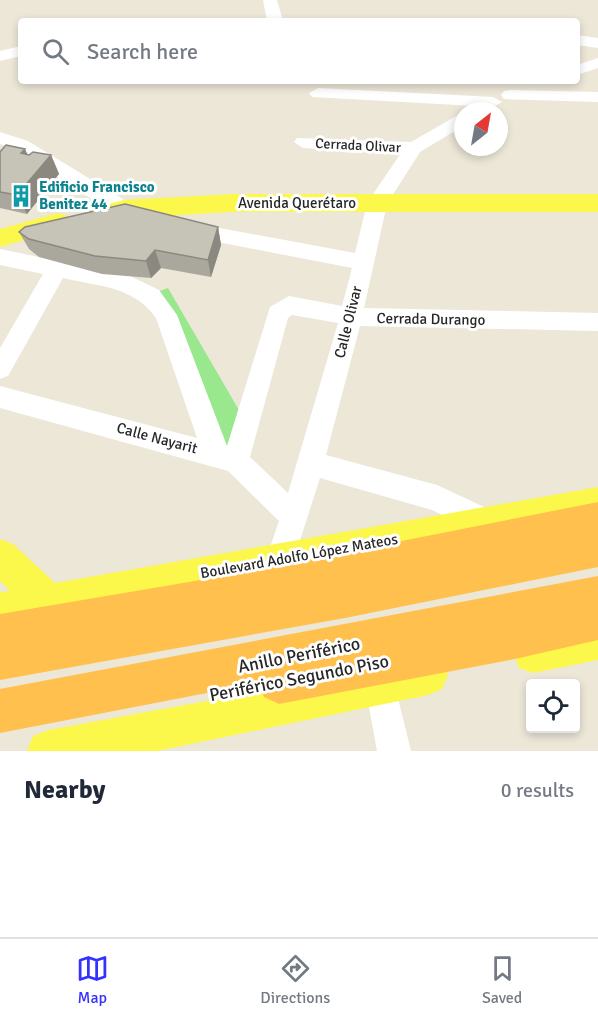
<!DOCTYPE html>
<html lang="en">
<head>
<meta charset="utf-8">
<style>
	:root { --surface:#fff; --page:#f6f6f7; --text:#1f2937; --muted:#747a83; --line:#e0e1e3; --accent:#3530ff }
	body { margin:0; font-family:Signika,sans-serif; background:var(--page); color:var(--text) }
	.controls { position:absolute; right:18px; bottom:18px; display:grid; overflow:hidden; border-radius:6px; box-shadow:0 3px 9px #0003 }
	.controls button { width:54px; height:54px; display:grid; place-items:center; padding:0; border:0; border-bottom:2px solid var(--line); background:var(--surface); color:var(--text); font:30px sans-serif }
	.compass { position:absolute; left:454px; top:102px; width:54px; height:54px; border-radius:50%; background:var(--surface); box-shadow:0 3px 9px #0003; rotate:31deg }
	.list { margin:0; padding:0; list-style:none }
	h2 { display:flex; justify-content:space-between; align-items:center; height:78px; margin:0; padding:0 24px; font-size:26px }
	h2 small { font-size:20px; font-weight:400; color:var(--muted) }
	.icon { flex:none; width:33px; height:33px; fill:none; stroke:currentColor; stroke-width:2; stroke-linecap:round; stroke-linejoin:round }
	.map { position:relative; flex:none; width:598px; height:751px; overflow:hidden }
	.search { position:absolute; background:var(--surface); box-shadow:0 3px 9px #0003; left:18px; right:18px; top:18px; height:66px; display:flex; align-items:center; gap:15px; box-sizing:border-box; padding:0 21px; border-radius:6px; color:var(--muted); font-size:22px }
	.sheet { height:186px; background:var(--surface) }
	nav { display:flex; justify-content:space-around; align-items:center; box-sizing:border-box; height:84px; border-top:2px solid var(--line); background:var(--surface); font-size:16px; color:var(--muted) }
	nav a { display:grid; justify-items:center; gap:3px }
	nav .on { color:var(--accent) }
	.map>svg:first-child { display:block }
	.green { fill:#9ae88e }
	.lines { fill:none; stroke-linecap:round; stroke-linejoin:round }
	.minor { fill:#fff; fill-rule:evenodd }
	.major { fill:#fcf84b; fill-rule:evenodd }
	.highway { fill:#ffc04e; fill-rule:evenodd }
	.wall { fill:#aaa89d }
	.shaded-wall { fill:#8b8880 }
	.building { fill:#c6c3b7; stroke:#8b8880; stroke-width:1.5 }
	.labels { text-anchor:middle; stroke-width:6; stroke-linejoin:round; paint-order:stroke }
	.far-street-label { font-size:14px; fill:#272727; stroke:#fff }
	.culture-label { font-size:15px; font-weight:bold; fill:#0d838f; stroke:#fff; text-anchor:start }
	.street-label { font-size:15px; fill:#272727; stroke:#fff }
	.near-street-label { font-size:18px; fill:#272727; stroke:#fff }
</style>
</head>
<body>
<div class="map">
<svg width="598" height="751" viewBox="0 0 598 751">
	<rect width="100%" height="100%" fill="#ece7d7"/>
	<path class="green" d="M168 288 243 417 223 470 206 453 155 312 143 297Z"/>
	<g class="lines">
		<path class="minor" d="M263 0H277L283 21H267Z
			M577 35 598 38V48L577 45Z
			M21 46V56L0 61V51Z
			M598 58V68L577 75V65Z
			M318 88 493 97 502 102 493 107 312 97 309 93Z
			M510 90 598 92V102L504 99 501 95 504 91Z
			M463 112V126L420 152 387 204 364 308 598 313V331L360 326 326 455 437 485 497 513 501 523 497 533 487 537 432 510 320 478 294 559 290 569 280 573 270 569 266 559 279 521 228 471 0 408V386L197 438 156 318C134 286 97 286 63 278L8 376 0 379V348L43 274 0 265V249L130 276 159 290 177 315 227 446 270 307 289 296 342 306 352 268 187 236 180 234 177 229 180 224 187 222 355 253 367 203 401 153 303 148 294 142 297 138 411 142ZM292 315 338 323 288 493 250 457 288 318Z
			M0 132 28 141 131 204 149 210 152 215 149 220C124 227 40 165 16 149L0 144Z
			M381 669 392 674 411 751H377L365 685 370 674Z"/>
		<path class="major" d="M232 194H598V212H232L124 218 102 223 93 220 90 214 93 208 124 200Z
			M58 213 67 216 71 222 67 228 0 247V229Z
			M598 487V519L0 630V592L10 591 0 581V539L13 544 55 583Z
			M598 622V660L533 673 519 668 514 654 519 640 533 635Z
			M428 655 442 661 448 675 442 689 428 695 157 751H27L33 736 48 730 245 694Z"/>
		<path class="highway" d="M598 502V567L345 618 0 680V614L230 575Z
			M598 576V640L515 659 279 704 264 697 258 683 0 733V689Z"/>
	</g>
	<path class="wall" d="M0 152 27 155H51L59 174 27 214 0 208Z
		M218 227 221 245 211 277 161 268 151 278 102 274 39 257 29 249 19 232Z"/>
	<path class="shaded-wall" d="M25 149 34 168 21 153Z
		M51 155 59 174 27 214 17 195Z
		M218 227 221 245 211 277 208 260Z
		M155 250 161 268 151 278 146 261Z"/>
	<path class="building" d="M6 145 25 149 21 153 29 155 33 152 51 155 17 195 0 192V152Z
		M125 204 218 227 208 260 155 250 146 261 95 256 29 239 19 232 25 227Z"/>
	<defs>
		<g id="building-bare" transform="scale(1.8)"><path d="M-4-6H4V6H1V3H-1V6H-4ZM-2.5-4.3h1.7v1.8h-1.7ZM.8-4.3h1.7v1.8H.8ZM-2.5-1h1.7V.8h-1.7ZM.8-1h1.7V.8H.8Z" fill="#0f9aa8" stroke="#fff" stroke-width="2.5" paint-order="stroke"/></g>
	</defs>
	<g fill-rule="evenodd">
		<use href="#building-bare" x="21" y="196"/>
	</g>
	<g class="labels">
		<g class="far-street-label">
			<text transform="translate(358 145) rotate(3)" y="5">Cerrada Olivar</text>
		</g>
		<g class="culture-label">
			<text x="39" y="192">Edificio Francisco<tspan x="39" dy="17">Benitez 44</tspan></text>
		</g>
		<g class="street-label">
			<text x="297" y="208">Avenida Querétaro</text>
			<text transform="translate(431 319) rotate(1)" y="5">Cerrada Durango</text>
			<text transform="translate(348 322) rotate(-76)" y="5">Calle Olivar</text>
			<text transform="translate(157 438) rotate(15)" y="5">Calle Nayarit</text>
			<text transform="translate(299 556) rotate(-10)" y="5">Boulevard Adolfo López Mateos</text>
		</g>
		<g class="near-street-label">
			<text transform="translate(299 655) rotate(-11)" y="6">Anillo Periférico</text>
			<text transform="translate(299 678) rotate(-11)" y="6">Periférico Segundo Piso</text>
		</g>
	</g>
</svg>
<div class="controls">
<button><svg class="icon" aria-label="locate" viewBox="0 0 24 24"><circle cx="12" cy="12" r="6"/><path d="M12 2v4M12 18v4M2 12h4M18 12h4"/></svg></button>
</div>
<svg class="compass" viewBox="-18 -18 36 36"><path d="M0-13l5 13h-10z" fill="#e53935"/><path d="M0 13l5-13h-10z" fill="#747a83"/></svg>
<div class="search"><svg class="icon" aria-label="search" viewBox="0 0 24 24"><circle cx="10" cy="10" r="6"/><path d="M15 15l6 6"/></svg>Search here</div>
</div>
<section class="sheet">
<h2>Nearby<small>0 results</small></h2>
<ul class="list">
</ul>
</section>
<nav>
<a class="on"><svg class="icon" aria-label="map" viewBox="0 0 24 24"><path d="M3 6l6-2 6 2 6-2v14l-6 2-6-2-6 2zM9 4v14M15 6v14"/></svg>Map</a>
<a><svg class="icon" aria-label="directions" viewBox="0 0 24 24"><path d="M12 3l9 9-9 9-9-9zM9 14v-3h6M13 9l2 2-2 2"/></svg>Directions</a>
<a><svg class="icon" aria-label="saved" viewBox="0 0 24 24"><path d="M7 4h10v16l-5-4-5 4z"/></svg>Saved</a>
</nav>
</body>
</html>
